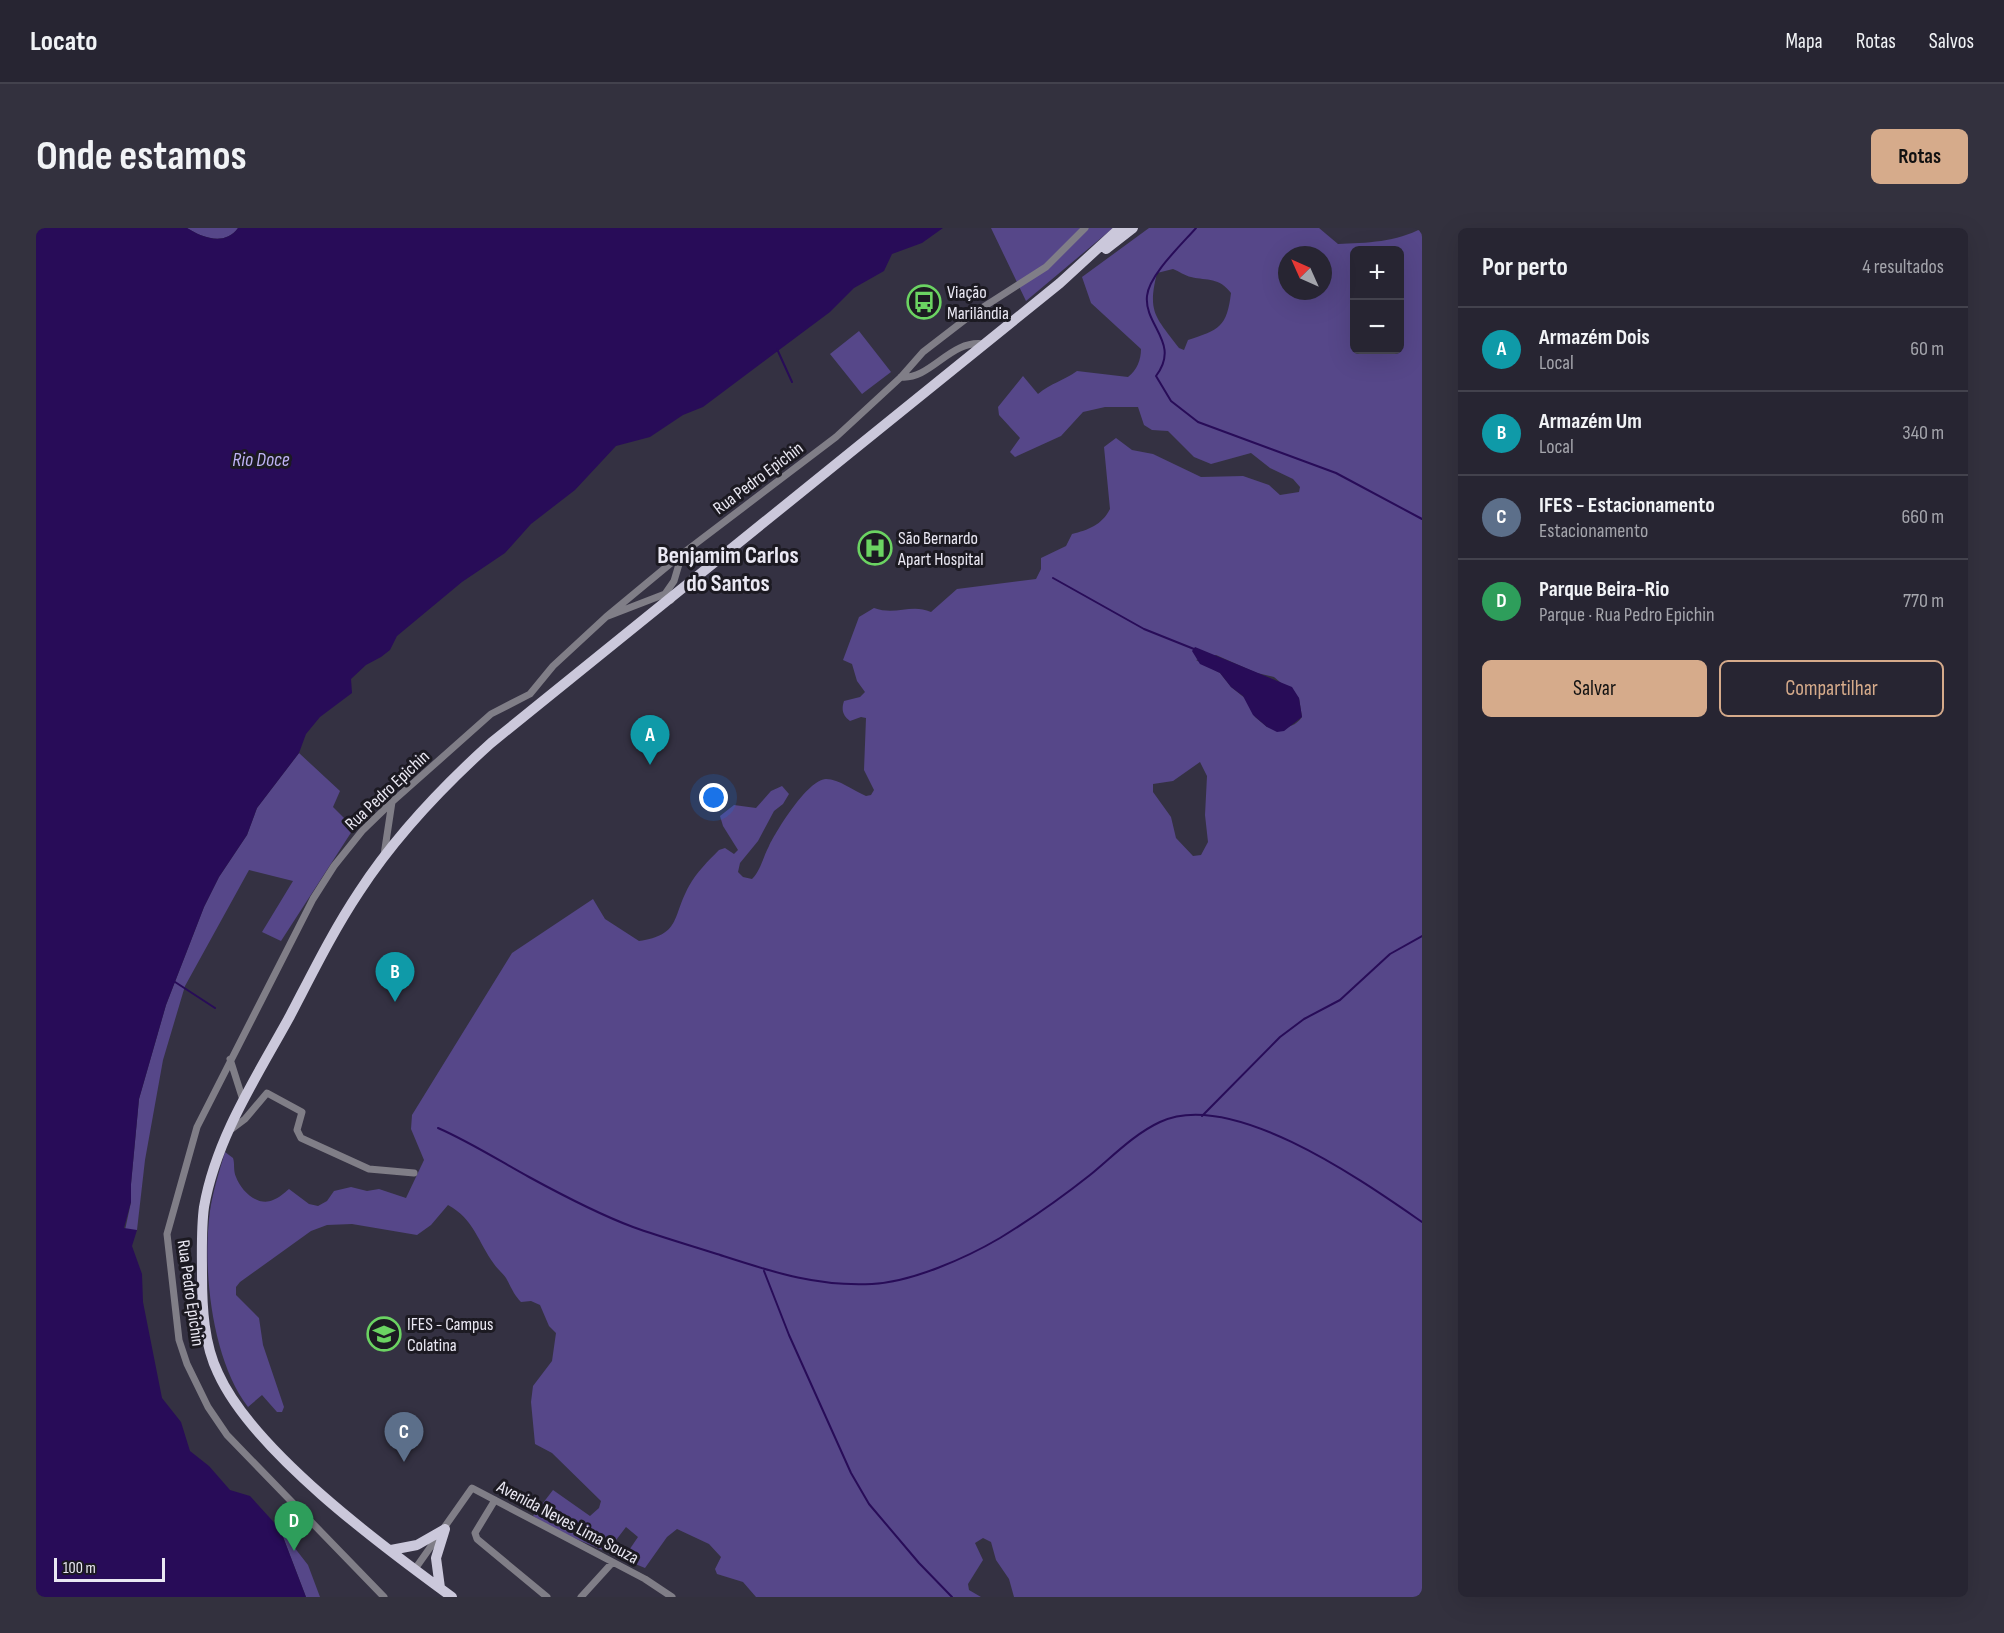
<!DOCTYPE html>
<html lang="pt">
<head>
<meta charset="utf-8">
<style>
	:root { --surface:#272532; --page:#33313e; --text:#f1f3f6; --muted:#a4a5ac; --line:#43424d; --accent:#d6ab8b }
	body { margin:0; font-family:"Sofia Sans Condensed",sans-serif; background:var(--page); color:var(--text) }
	.controls { position:absolute; right:18px; top:18px; display:grid; overflow:hidden; border-radius:9px; box-shadow:0 6px 24px #0002 }
	.controls button { width:54px; height:54px; display:grid; place-items:center; padding:0; border:0; border-bottom:2px solid var(--line); background:var(--surface); color:var(--text); font:30px sans-serif }
	.compass { position:absolute; left:1242px; top:18px; width:54px; height:54px; border-radius:50%; background:var(--surface); box-shadow:0 6px 24px #0002; rotate:315deg }
	.scale { position:absolute; left:18px; bottom:15px; width:111px; box-sizing:border-box; padding-left:6px; border:3px solid #eae8f3; border-top:0; font-size:16px; line-height:21px; white-space:nowrap; color:#eae8f3; -webkit-text-stroke:4px #1c1a22; paint-order:stroke }
	.you { position:absolute; left:678px; top:570px; width:21px; height:21px; margin:-15px; border:4px solid #fff; border-radius:50%; background:#1a73e8; box-shadow:0 0 0 9px #1a73e833 }
	.badge { display:grid; place-items:center; width:39px; height:39px; border-radius:50%; background:var(--accent); color:#fff; font-size:20px; font-weight:700 }
	.pin { position:absolute; translate:-50% -50px; filter:drop-shadow(0 2px 3px #0008) }
	.pin::after { content:''; position:absolute; top:32px; width:21px; height:18px; background:inherit; clip-path:polygon(0 0,100% 0,50% 100%) }
	.list { margin:0; padding:0; list-style:none }
	h2 { display:flex; justify-content:space-between; align-items:center; height:78px; margin:0; padding:0 24px; font-size:26px }
	h2 small { font-size:20px; font-weight:400; color:var(--muted) }
	.list li { display:grid; grid-template-columns:39px 1fr auto; gap:18px; align-items:center; box-sizing:border-box; height:84px; padding:0 24px; border-top:2px solid var(--line) }
	.list b { display:block; font-size:22px; white-space:nowrap }
	.list p { margin:0; font-size:20px; white-space:nowrap; color:var(--muted) }
	.list em { font-size:20px; font-style:normal; color:var(--muted) }
	.actions { display:flex; gap:12px; padding:18px 24px }
	.actions a { flex:1; padding:14px 0; border:2px solid var(--accent); border-radius:9px; text-align:center; font-size:21px; color:var(--accent) }
	.actions .main { background:var(--accent); color:#111 }
	.map { position:relative; flex:none; width:1386px; height:1369px; overflow:hidden; border-radius:9px }
	header { display:flex; align-items:center; gap:36px; box-sizing:border-box; height:84px; padding:0 30px; background:var(--surface); border-bottom:2px solid var(--line) }
	header strong { font-size:28px }
	nav { display:flex; gap:33px; margin-inline-start:auto; font-size:21px }
	.intro { display:flex; align-items:center; justify-content:space-between; box-sizing:border-box; height:144px; padding:0 36px }
	h1 { margin:0; font-size:42px }
	.button { padding:15px 27px; border-radius:9px; background:var(--accent); color:#111; font-size:21px; font-weight:700 }
	main { display:flex; gap:36px; padding:0 36px }
	aside { flex:1; background:var(--surface); border-radius:9px; box-shadow:0 6px 24px #0002 }
	.map>svg:first-child { display:block }
	.green { fill:#564789; fill-rule:evenodd }
	.water { fill:#280c58 }
	.lines { fill:none; stroke-linecap:round; stroke-linejoin:round }
	.stream { stroke:#280c58; stroke-width:2 }
	.minor { stroke:#807e87; stroke-width:7 }
	.primary { stroke:#cbc8db; stroke-width:10 }
	.labels { text-anchor:middle; stroke-width:6; stroke-linejoin:round; paint-order:stroke }
	.poi-label { font-size:18px; fill:#eae8f3; stroke:#1c1a22; text-anchor:start }
	.street-label { font-size:18px; fill:#eae8f3; stroke:#1c1a22 }
	.water-label { font-size:20px; font-style:italic; fill:#bfb3f5; stroke:#1c1a22 }
	.district-label { font-size:24px; font-weight:bold; fill:#eae8f3; stroke:#1c1a22 }
</style>
</head>
<body>
<header>
<strong>Locato</strong>
<nav><a>Mapa</a><a>Rotas</a><a>Salvos</a></nav>
</header>
<div class="intro"><h1>Onde estamos</h1><a class="button">Rotas</a></div>
<main>
<div class="map">
<svg width="1386" height="1369" viewBox="0 0 1386 1369">
	<rect width="100%" height="100%" fill="#343142"/>
	<path class="green" d="M151 0H202C189 18 167 10 151 0Z
		M955 0H1077L990 73Z
		M1113 0H1283L1302 16C1330 15 1361 14 1386 0V1369H978L973 1351 960 1332 955 1314 947 1310 939 1315 947 1332 932 1356 933 1362 945 1369H720L707 1354 681 1346 679 1341 685 1329 673 1316 641 1301 631 1309 609 1340 587 1331 602 1309 590 1299 571 1324 519 1302 497 1288 517 1262 554 1288 563 1280 565 1273 516 1225 499 1216 495 1174 497 1158 516 1133 520 1105 513 1098 504 1077 495 1073 485 1074C478 1067 475 1059 470 1050 467 1045 461 1041 458 1036 442 1014 438 991 412 977L395 997 381 1007 316 996 291 997 275 1003 204 1054 200 1059V1067L223 1090 227 1117 248 1179 246 1184H241L226 1167 212 1179C176 1132 166 1041 174 983 177 963 183 944 189 924L197 930C199 936 197 942 200 949 205 963 222 979 237 972 243 970 248 965 253 961L273 976 282 978 291 973 298 963 315 959 331 963 343 961 370 970 388 932 375 901 376 887 476 725 557 671 569 691 603 713C645 707 636 689 653 658 660 645 673 632 683 622L689 620 698 626 702 622 687 598 684 588 698 577 720 580 735 563 746 558 753 566 747 576 738 583 722 613 704 635 702 644 707 649 716 651C725 642 727 629 733 618 741 602 771 552 790 551 803 551 818 563 830 568L835 567 838 562 828 542 830 490 825 489 814 493C807 488 805 482 808 473L824 469 829 464 821 453 816 436 807 432 823 389 838 380C860 388 875 375 895 384L921 361 1000 351 1005 341V330L1030 318 1036 306C1052 302 1066 297 1074 281L1068 219 1080 210 1096 222 1117 226 1165 249 1207 248 1233 257 1244 267 1263 264 1264 259 1257 251 1234 240 1215 225 1175 236 1158 229 1132 203 1116 202 1108 197 1102 179H1069L1047 184 1025 208 979 229 974 224 984 210 963 187 962 179 987 148 1002 166C1015 155 1027 153 1041 143L1092 149C1101 142 1105 132 1105 121L1055 75 1046 49ZM1318 22H1364V122H1318ZM1251 27H1287V63H1251ZM1137 41C1143 43 1149 48 1155 49 1172 53 1183 49 1195 65 1191 99 1183 102 1152 112L1148 122 1143 120C1120 89 1111 85 1121 45ZM1180 427 1221 445 1238 449 1263 470 1266 489C1257 502 1245 499 1231 499L1219 489 1210 471 1195 459 1184 445 1160 432ZM1164 534 1171 548 1169 587 1172 614 1165 627 1157 628 1140 610 1135 589 1117 564V556L1137 553Z
		M823 103 855 144 826 166 794 126Z
		M263 525 304 563 297 579 318 600 245 713 226 704 257 653 213 642 149 758 127 832 109 932 101 1002H89L95 974V956L103 871 130 777 168 679 183 649 211 607 221 580Z
		M244 1301 272 1337 284 1369H270Z"/>
	<path class="water" d="M0 0H151C167 10 189 18 202 0H907L886 15 856 26 848 43 818 60 794 84 667 179 647 187 614 209 580 218 539 262 495 296 469 325 426 354 361 408 354 422 345 429 330 437 315 451 316 465 284 489 270 506 263 525 221 580 211 607 183 649 168 679 130 777 103 871 95 956V974L88 1000 101 1002 96 1018 106 1046 107 1074 126 1170 145 1194 154 1223 173 1238 194 1262 214 1268 244 1301 270 1369H0Z
		M1159 419 1256 459 1263 470 1266 489 1248 503 1241 504 1231 499 1217 487 1207 468 1195 459 1184 445 1164 436 1156 423Z"/>
	<g class="lines">
		<path class="stream" d="M1160 0C1146 16 1113 47 1111 68 1108 98 1145 115 1120 148L1135 173 1162 194 1300 245 1386 291
			M741 121 756 154
			M1017 350 1108 401 1158 421
			M136 752 179 780
			M1166 888 1244 809 1268 791 1304 772 1354 726 1386 708
			M402 900C434 914 462 932 493 949 526 967 562 986 597 999 625 1009 653 1017 681 1026 734 1043 779 1059 836 1056 876 1054 930 1030 964 1010 995 991 1025 970 1054 947 1076 929 1098 906 1124 894 1196 860 1328 954 1386 994
			M728 1043 753 1107 815 1245 833 1276 883 1335 916 1369"/>
		<path class="minor" d="M865 149C895 152 914 111 948 116
			M629 366 638 353 646 326
			M572 388 629 366 635 372
			M348 627 356 574
			M194 831 207 872
			M193 903 209 891 231 865 266 884 261 902 265 910 333 941 378 945
			M459 1272 439 1305 441 1311 511 1369
			M379 1341 436 1260 609 1351 636 1369
			M348 1369 191 1207 172 1179 151 1136 143 1112 131 1006 161 899 277 671 298 638 326 603 356 574 455 486 494 466 517 438 570 389 646 326 800 209 865 149 887 124 935 87 1010 39 1049 0
			M545 1369 576 1335"/>
		<path class="primary" d="M1070 21 1097 0
			M355 1322 381 1317 409 1301
			M404 1360 400 1330 409 1301
			M416 1369C346 1318 217 1223 182 1145 168 1116 166 1080 166 1047 166 1025 165 1001 168 979 180 910 221 848 254 788 276 746 297 703 323 664 360 607 405 560 455 515L1024 55 1084 0"/>
	</g>
	<defs>
		<g id="bus-ring" transform="scale(1.725)"><circle r="9.5" fill="#1c1a22" stroke="#6bd362" stroke-width="1.5"/><path d="M-5-6H5V4H4V6H2V4H-2V6H-4V4H-5ZM-3.5-4V0h7V-4ZM-3.5 1.2v1.5H-2V1.2ZM2 1.2v1.5H3.5V1.2Z" fill="#6bd362"/></g>
		<g id="hospital-ring" transform="scale(1.725)"><circle r="9.5" fill="#1c1a22" stroke="#6bd362" stroke-width="1.5"/><path d="M-5-5h3v3.5h4V-5h3V5h-3V1.5h-4V5h-3Z" fill="#6bd362"/></g>
		<g id="university-ring" transform="scale(1.725)"><circle r="9.5" fill="#1c1a22" stroke="#6bd362" stroke-width="1.5"/><path d="M0-5L7-2L0 1L-7-2ZM-4 1L0 2.5L4 1V4Q0 6-4 4Z" fill="#6bd362"/></g>
	</defs>
	<g fill-rule="evenodd">
		<use href="#bus-ring" x="888" y="74"/>
		<use href="#hospital-ring" x="839" y="320"/>
		<use href="#university-ring" x="348" y="1106"/>
	</g>
	<g class="labels">
		<g class="poi-label">
			<text x="911" y="70">Viação<tspan x="911" dy="21">Marilândia</tspan></text>
			<text x="862" y="316">São Bernardo<tspan x="862" dy="21">Apart Hospital</tspan></text>
			<text x="371" y="1102">IFES - Campus<tspan x="371" dy="21">Colatina</tspan></text>
		</g>
		<g class="street-label">
			<text transform="translate(722 250) rotate(-37)" y="6">Rua Pedro Epichin</text>
			<text transform="translate(351 562) rotate(-43)" y="6">Rua Pedro Epichin</text>
			<text transform="translate(155 1065) rotate(82)" y="6">Rua Pedro Epichin</text>
			<text transform="translate(532 1294) rotate(28)" y="6">Avenida Neves Lima Souza</text>
		</g>
		<g class="water-label">
			<text x="225" y="238">Rio Doce</text>
		</g>
		<g class="district-label">
			<text x="692" y="335">Benjamim Carlos<tspan x="692" dy="28">do Santos</tspan></text>
		</g>
	</g>
</svg>
<div class="controls">
<button>+</button>
<button>−</button>
</div>
<svg class="compass" viewBox="-18 -18 36 36"><path d="M0-13l5 13h-10z" fill="#e53935"/><path d="M0 13l5-13h-10z" fill="#a4a5ac"/></svg>
<div class="scale">100 m</div>
<div class="you"></div>
<div class="pin badge" style="left:614px;top:537px;background:#0f9aa8">A</div>
<div class="pin badge" style="left:359px;top:774px;background:#0f9aa8">B</div>
<div class="pin badge" style="left:368px;top:1234px;background:#5c6f8a">C</div>
<div class="pin badge" style="left:258px;top:1323px;background:#2e9e5b">D</div>
</div>
<aside>
<h2>Por perto<small>4 resultados</small></h2>
<ul class="list">
<li><span class="badge" style="background:#0f9aa8">A</span><div><b>Armazém Dois</b><p>Local</p></div><em>60 m</em></li>
<li><span class="badge" style="background:#0f9aa8">B</span><div><b>Armazém Um</b><p>Local</p></div><em>340 m</em></li>
<li><span class="badge" style="background:#5c6f8a">C</span><div><b>IFES - Estacionamento</b><p>Estacionamento</p></div><em>660 m</em></li>
<li><span class="badge" style="background:#2e9e5b">D</span><div><b>Parque Beira-Rio</b><p>Parque · Rua Pedro Epichin</p></div><em>770 m</em></li>
</ul>
<div class="actions"><a class="main">Salvar</a><a>Compartilhar</a></div>
</aside>
</main>
</body>
</html>
